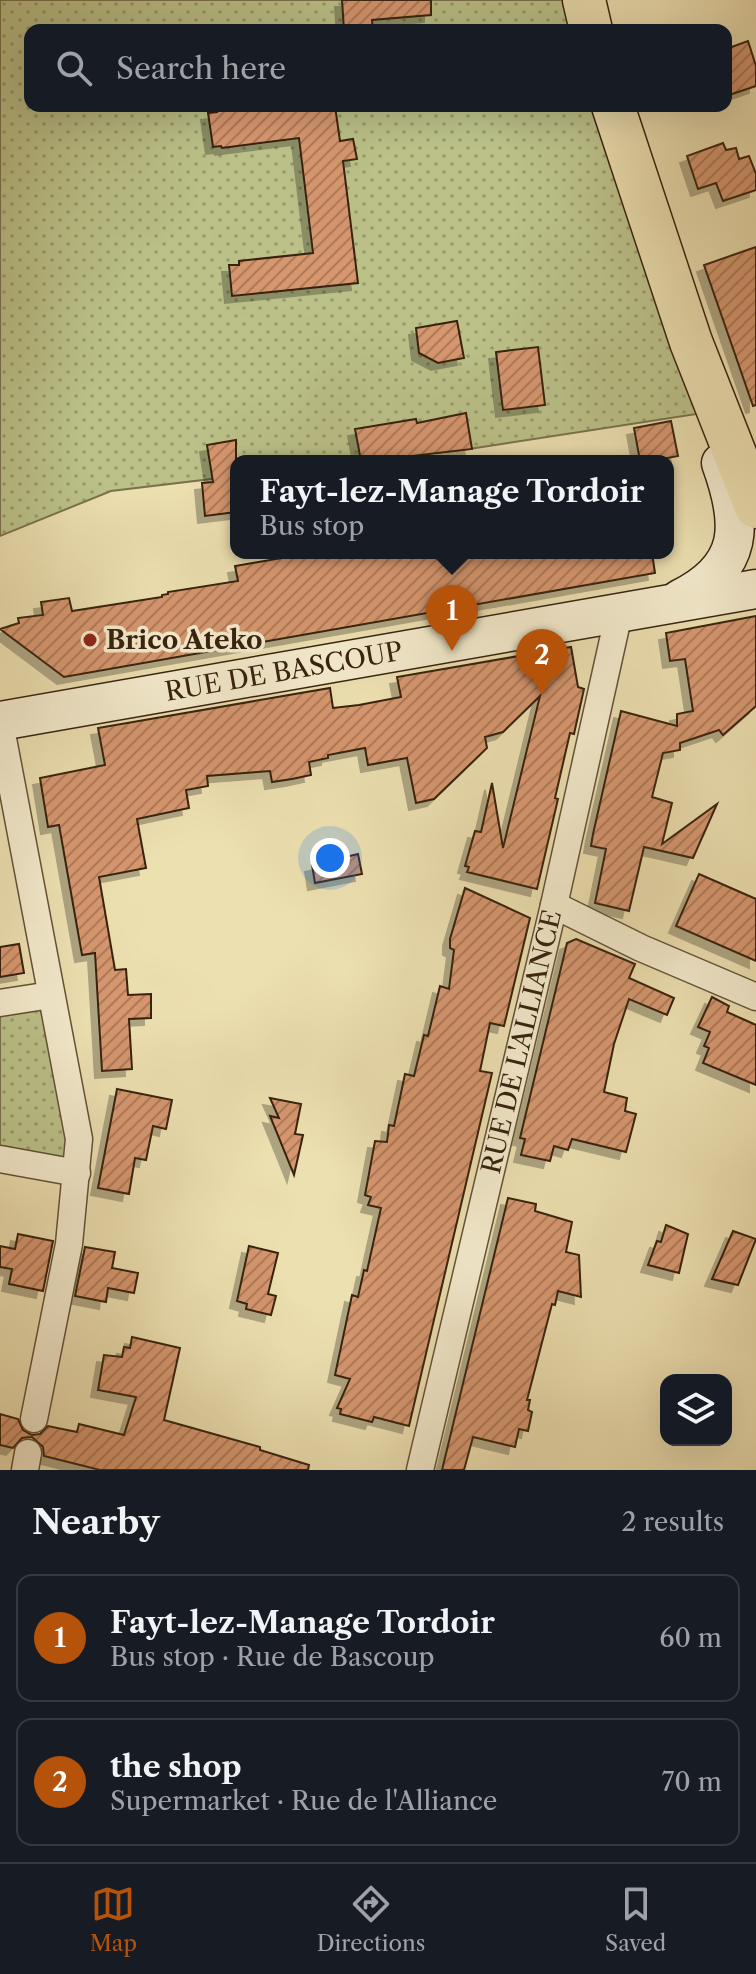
<!DOCTYPE html>
<html lang="en">
<head>
<meta charset="utf-8">
<style>
	:root { --surface:#171b24; --page:#20242c; --text:#f1f3f6; --muted:#9ea1a6; --line:#363941; --accent:#b45309 }
	body { margin:0; font-family:"Libre Caslon Text",serif; background:var(--page); color:var(--text) }
	.controls { position:absolute; right:24px; bottom:24px; display:grid; overflow:hidden; border-radius:16px; box-shadow:0 8px 32px #0002 }
	.controls button { width:72px; height:72px; display:grid; place-items:center; padding:0; border:0; border-bottom:2px solid var(--line); background:var(--surface); color:var(--text); font:40px sans-serif }
	.you { position:absolute; left:330px; top:858px; width:28px; height:28px; margin:-20px; border:6px solid #fff; border-radius:50%; background:#1a73e8; box-shadow:0 0 0 12px #1a73e833 }
	.badge { display:grid; place-items:center; width:52px; height:52px; border-radius:50%; background:var(--accent); color:#fff; font-size:26px; font-weight:700 }
	.pin { position:absolute; translate:-50% -66px; filter:drop-shadow(0 2px 4px #0008) }
	.pin::after { content:''; position:absolute; top:42px; width:28px; height:24px; background:inherit; clip-path:polygon(0 0,100% 0,50% 100%) }
	.popup { position:absolute; left:230px; top:455px; width:444px; height:104px; box-sizing:border-box; display:grid; place-content:center; border-radius:16px; background:var(--surface); filter:drop-shadow(0 2px 6px #0005); font-size:26px; white-space:nowrap; color:var(--muted) }
	.popup b { font-size:30px; color:var(--text) }
	.popup::after { content:''; position:absolute; left:50%; top:100%; margin-left:-16px; border:16px solid transparent; border-top-color:var(--surface) }
	.list { margin:0; padding:0; list-style:none }
	h2 { display:flex; justify-content:space-between; align-items:center; height:104px; margin:0; padding:0 32px; font-size:34px }
	h2 small { font-size:26px; font-weight:400; color:var(--muted) }
	.list li { display:grid; grid-template-columns:52px 1fr auto; gap:24px; align-items:center; box-sizing:border-box; height:128px; margin:0 16px 16px; padding:0 16px; border:2px solid var(--line); border-radius:16px }
	.list b { display:block; font-size:30px; white-space:nowrap }
	.list p { margin:0; font-size:26px; white-space:nowrap; color:var(--muted) }
	.list em { font-size:26px; font-style:normal; color:var(--muted) }
	.icon { flex:none; width:44px; height:44px; fill:none; stroke:currentColor; stroke-width:2; stroke-linecap:round; stroke-linejoin:round }
	.map { position:relative; flex:none; width:756px; height:1470px; overflow:hidden }
	.search { position:absolute; background:var(--surface); box-shadow:0 8px 32px #0002; left:24px; right:24px; top:24px; height:88px; display:flex; align-items:center; gap:20px; box-sizing:border-box; padding:0 28px; border-radius:16px; color:var(--muted); font-size:30px }
	.sheet { height:392px; background:var(--surface) }
	nav { display:flex; justify-content:space-around; align-items:center; box-sizing:border-box; height:112px; border-top:2px solid var(--line); background:var(--surface); font-size:22px; color:var(--muted) }
	nav a { display:grid; justify-items:center; gap:4px }
	nav .on { color:var(--accent) }
	.map>svg:first-child { display:block }
	.park { fill:url(#park-dots); stroke:#79724c; stroke-width:2 }
	.building { fill:url(#building-hatch); stroke:#37220f; stroke-width:2; filter:url(#shadow) }
	.lines { fill:none; stroke-linecap:round; stroke-linejoin:round }
	.minor-casing { stroke:#645137; stroke-width:29 }
	.secondary-casing { stroke:#37220f; stroke-width:41 }
	.primary-casing { stroke:#37220f; stroke-width:45 }
	.minor { stroke:#f3eacc; stroke-width:26 }
	.secondary { stroke:#f3eacc; stroke-width:38 }
	.primary { stroke:#ecdfb0; stroke-width:42 }
	.poi-dot { fill:#8f2418; stroke:#f3eacc; stroke-width:3 }
	.labels { text-anchor:middle; stroke-width:7; stroke-linejoin:round; paint-order:stroke }
	.poi-label { font-size:26px; font-weight:bold; fill:#37220f; stroke:#f3eacc; text-anchor:start }
	.street-label { font-size:26px; fill:#37220f; stroke:#f3eacc }
</style>
</head>
<body>
<div class="map">
<svg width="756" height="1470" viewBox="0 0 756 1470">
	<defs>
		<pattern id="park-dots" width="8" height="8" patternUnits="userSpaceOnUse" patternTransform="scale(2)"><rect width="8" height="8" fill="#bbc189"/><path d="M2 2h.1M6 6h.1" fill="none" stroke="#999c6e" stroke-width="1.8" stroke-linecap="round"/></pattern>
		<pattern id="building-hatch" width="6" height="6" patternUnits="userSpaceOnUse" patternTransform="scale(2)"><rect width="6" height="6" fill="#d6966e"/><path d="M-1 1l2-2M0 6l6-6M5 7l2-2" fill="none" stroke="#ae7a59"/></pattern>
		<filter id="shadow"><feDropShadow dx="-7" dy="7" stdDeviation="0" flood-color="#0004"/></filter>
	</defs>
	<rect width="100%" height="100%" fill="#ecdfb0"/>
	<filter id="stains"><feTurbulence type="fractalNoise" baseFrequency=".0025" numOctaves="4"/><feColorMatrix values="0 0 0 0 .2 0 0 0 0 .09 0 0 0 0 .02 0 0 0 .5 -.17"/></filter>
	<radialGradient id="worn" r=".72"><stop offset=".6" stop-color="#630" stop-opacity="0"/><stop offset="1" stop-color="#630" stop-opacity=".3"/></radialGradient>
	<path class="park" d="M0 0H584L591 30H30V106H613L703 413 469 449 365 461H236V476L111 491 0 536Z
		M51 995 77 1173 0 1159V1003Z"/>
	<path class="building" d="M342 0H431V15L372 20 373 30H344Z
		M748 41 756 66V86L726 96V49Z
		M216 106H335L340 141 353 139 357 159 343 161 358 283 232 296 229 265H239V261L313 253 299 138 222 148 221 146 213 147 208 113 217 112Z
		M723 143 726 150 736 148 739 159 749 156 756 174V190L723 201 716 183 698 189 687 156Z
		M756 247V405L753 406 704 265Z
		M457 321 464 358 438 363 419 353 416 328Z
		M538 347 545 405 503 410 496 352Z
		M466 413 472 449 411 456 412 461H361L355 429 416 419 417 423Z
		M671 421 678 456 662 459V461H640L634 428Z
		M236 440V512L205 516 202 483 213 482 207 445Z
		M294 553H652L655 573 64 677 0 629 19 623 18 618 43 615 41 602 69 598 72 611 162 597V595L168 594V592L238 581 235 566 294 556Z
		M756 616V706L723 735 719 730 680 743V750L663 753 652 797 672 803 662 844 717 804 693 858 644 847 629 911 595 903 606 849 591 846 593 834 621 711 677 726V714L693 711 685 659 670 661 666 633Z
		M571 647 578 687 584 689 574 734 570 733 555 798 558 799 537 889 467 872 469 867 465 866 475 831 481 832 492 783 503 848 540 696 503 732 485 737 487 748 434 799 416 803 407 758 368 765 365 748 328 755V758L309 762 311 775 292 779 272 782 270 771 207 776 208 786 186 790 189 808 137 819 146 868 99 877 115 970 126 969 128 995 151 994V1018L129 1019 132 1069 102 1071 95 953 82 955 59 825 48 827 40 778 105 765 98 728 330 688 333 708 359 705 401 697 397 677Z
		M358 854 362 874 315 883 312 865Z
		M699 874 756 899V961L676 926Z
		M465 888 530 918 504 1026 490 1023 480 1071 492 1073 409 1426 374 1417 372 1422 340 1414 341 1409 337 1408 350 1379 335 1375 352 1295 358 1297 364 1270 367 1271 381 1208 368 1205 371 1197 365 1195 375 1141 387 1142 389 1125 394 1126 405 1074 414 1076 424 1035 428 1036 440 986 449 989 454 950 450 948V939Z
		M576 939 635 964 629 978 674 998 667 1015 629 999 614 1044 604 1092 627 1098 625 1111 636 1114 626 1152 572 1139 568 1150 554 1146 550 1161 521 1155 525 1139 520 1138 567 943Z
		M19 944 24 973 0 977V947Z
		M712 997 729 1006 727 1012 756 1025V1085L703 1063 709 1048 704 1046 710 1032 698 1027Z
		M117 1089 172 1100 166 1129 153 1126 146 1160 135 1158 129 1194 98 1188Z
		M270 1098 301 1104 295 1134 303 1135 294 1175 270 1116 279 1118Z
		M508 1198 536 1204 535 1211 572 1222 566 1252 579 1255 581 1297 558 1291 555 1305 552 1304 527 1400H530L528 1410 532 1412 528 1431 519 1429 515 1447 473 1437 464 1470H442Z
		M666 1225 688 1234 679 1273 648 1265 657 1241 661 1242Z
		M733 1231 756 1239 738 1285 712 1279Z
		M18 1234 53 1241 43 1291 9 1284 12 1269 0 1267V1246L15 1249Z
		M249 1246 278 1253 268 1294 276 1296 271 1315 246 1309 247 1304 237 1301Z
		M85 1247 115 1252 112 1268 138 1273 134 1293 108 1288 106 1302 75 1296Z
		M132 1337 180 1348 164 1420 260 1447V1450L309 1465 308 1470H100L44 1456 43 1447 32 1437 22 1438 13 1448 0 1445V1414L18 1419 23 1430 32 1435 40 1434 48 1426 77 1432 79 1424 124 1435 136 1397 98 1390 104 1355 122 1357 124 1347 130 1348Z"/>
	<g class="lines">
		<g class="minor-casing">
			<g id="minor">
				<path d="M0 723 79 1139 69 1244 34 1419"/>
				<path d="M554 905 641 948 756 997"/>
				<path d="M0 1003 51 995"/>
				<path d="M0 1159 77 1173"/>
				<path d="M25 1470 28 1453"/>
				<path id="s1" d="M420 1470 554 905 619 613"/>
			</g>
		</g>
		<g class="secondary-casing">
			<g id="secondary">
				<path d="M680 599C745 567 743 524 721 463"/>
				<path id="s2" d="M0 721 756 589"/>
			</g>
		</g>
		<g class="primary-casing">
			<path id="primary" d="M584 0 591 30
				M613 106 691 342 756 507"/>
		</g>
		<use href="#minor" class="minor"/>
		<use href="#secondary" class="secondary"/>
		<use href="#primary" class="primary"/>
	</g>
	<circle class="poi-dot" cx="90" cy="640" r="8"/>
	<g class="labels">
		<g class="poi-label">
			<text x="106" y="649">Brico Ateko</text>
		</g>
		<g class="street-label">
			<text dy="9" stroke="none"><textPath href="#s2" startOffset="288">RUE DE BASCOUP</textPath></text>
			<text dy="9" stroke="none"><textPath href="#s1" startOffset="440">RUE DE L'ALLIANCE</textPath></text>
		</g>
	</g>
	<rect width="100%" height="100%" filter="url(#stains)"/>
	<rect width="100%" height="100%" fill="url(#worn)"/>
</svg>
<div class="controls">
<button><svg class="icon" aria-label="layers" viewBox="0 0 24 24"><path d="M12 4l9 5-9 5-9-5zM3 14l9 5 9-5"/></svg></button>
</div>
<div class="you"></div>
<div class="pin badge" style="left:452px;top:651px">1</div>
<div class="popup"><b>Fayt-lez-Manage Tordoir</b>Bus stop</div>
<div class="pin badge" style="left:542px;top:695px">2</div>
<div class="search"><svg class="icon" aria-label="search" viewBox="0 0 24 24"><circle cx="10" cy="10" r="6"/><path d="M15 15l6 6"/></svg>Search here</div>
</div>
<section class="sheet">
<h2>Nearby<small>2 results</small></h2>
<ul class="list">
<li><span class="badge">1</span><div><b>Fayt-lez-Manage Tordoir</b><p>Bus stop · Rue de Bascoup</p></div><em>60 m</em></li>
<li><span class="badge">2</span><div><b>the shop</b><p>Supermarket · Rue de l'Alliance</p></div><em>70 m</em></li>
</ul>
</section>
<nav>
<a class="on"><svg class="icon" aria-label="map" viewBox="0 0 24 24"><path d="M3 6l6-2 6 2 6-2v14l-6 2-6-2-6 2zM9 4v14M15 6v14"/></svg>Map</a>
<a><svg class="icon" aria-label="directions" viewBox="0 0 24 24"><path d="M12 3l9 9-9 9-9-9zM9 14v-3h6M13 9l2 2-2 2"/></svg>Directions</a>
<a><svg class="icon" aria-label="saved" viewBox="0 0 24 24"><path d="M7 4h10v16l-5-4-5 4z"/></svg>Saved</a>
</nav>
</body>
</html>
